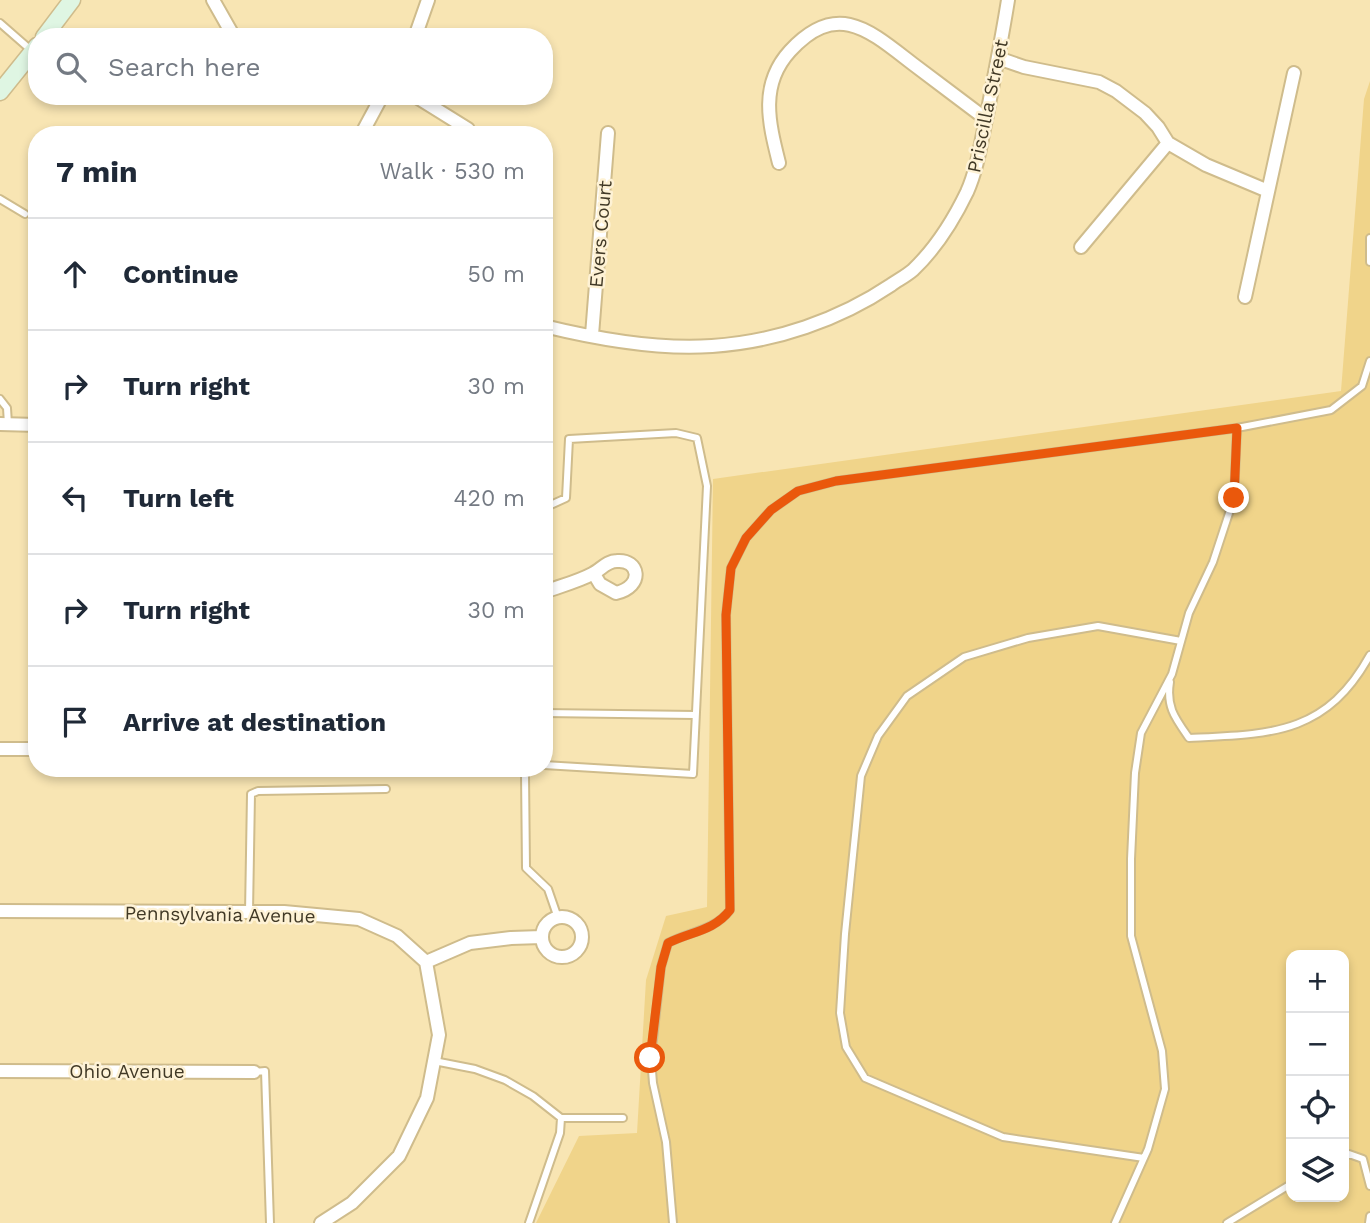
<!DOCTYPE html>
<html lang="en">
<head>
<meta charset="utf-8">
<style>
	:root { --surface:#fff; --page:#f2f2f3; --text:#1f2937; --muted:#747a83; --line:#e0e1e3 }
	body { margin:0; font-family:"Work Sans",sans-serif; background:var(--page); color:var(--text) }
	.controls { position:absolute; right:21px; bottom:21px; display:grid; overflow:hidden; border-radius:14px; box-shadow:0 4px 10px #0003 }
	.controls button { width:63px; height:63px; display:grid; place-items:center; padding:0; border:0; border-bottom:2px solid var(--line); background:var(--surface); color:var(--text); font:35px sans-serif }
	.stop { position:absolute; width:21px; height:21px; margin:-16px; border:5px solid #ea580c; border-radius:50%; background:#fff }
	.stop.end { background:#ea580c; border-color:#fff; box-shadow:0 2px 7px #0008 }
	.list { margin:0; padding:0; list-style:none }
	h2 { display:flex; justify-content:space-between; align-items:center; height:91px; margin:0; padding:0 28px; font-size:30px }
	h2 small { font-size:23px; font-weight:400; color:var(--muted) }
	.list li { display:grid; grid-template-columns:46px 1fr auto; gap:21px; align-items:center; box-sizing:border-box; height:112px; padding:0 28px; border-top:2px solid var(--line) }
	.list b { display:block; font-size:26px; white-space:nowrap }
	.list em { font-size:23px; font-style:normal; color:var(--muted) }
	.icon { flex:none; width:38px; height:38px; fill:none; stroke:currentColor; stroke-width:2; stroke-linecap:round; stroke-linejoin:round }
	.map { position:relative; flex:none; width:1370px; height:1223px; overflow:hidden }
	.search { position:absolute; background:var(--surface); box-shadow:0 4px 10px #0003; left:28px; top:28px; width:525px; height:77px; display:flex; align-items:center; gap:18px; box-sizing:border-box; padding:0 24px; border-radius:28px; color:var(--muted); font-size:26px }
	.panel { position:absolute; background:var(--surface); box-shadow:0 4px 10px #0003; left:28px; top:126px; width:525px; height:651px; border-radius:28px }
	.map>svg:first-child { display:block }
	.green { fill:#f0d48a; fill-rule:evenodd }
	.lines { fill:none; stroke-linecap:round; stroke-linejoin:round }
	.lane-casing { stroke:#cfbc8c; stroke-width:10 }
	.street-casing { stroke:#cfbc8c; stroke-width:16 }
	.secondary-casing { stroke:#cfbc8c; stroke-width:19 }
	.lane { stroke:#fff; stroke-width:6 }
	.street { stroke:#fff; stroke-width:12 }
	.secondary { stroke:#dff6e3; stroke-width:16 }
	.route { stroke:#ea580c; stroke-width:9 }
	.labels { text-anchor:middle; stroke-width:5; stroke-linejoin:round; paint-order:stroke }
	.street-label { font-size:19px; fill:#413926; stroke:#fef2d5 }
</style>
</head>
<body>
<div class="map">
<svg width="1370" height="1223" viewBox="0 0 1370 1223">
	<rect width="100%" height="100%" fill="#f8e5b3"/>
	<path class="green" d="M1370 81V1223H536L579 1136 637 1133 646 980 666 916 707 907 713 479 1341 391 1364 99ZM1291 955H1344V1197H1291Z"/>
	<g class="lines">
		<g class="lane-casing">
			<path id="lane" d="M0 23 32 51
				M0 199 25 214
				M1370 238V262
				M0 399 7 408 8 424
				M544 508 566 498 569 439 676 433 697 438 707 486 693 774 544 765
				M1170 682C1166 707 1175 718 1189 738 1271 734 1326 735 1370 655
				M544 713 695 715
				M533 768 525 773 526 868 548 889 558 918
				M249 912 251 794 258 791 386 789
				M434 1061 475 1069 505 1080 533 1096 561 1118H623
				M254 1072 265 1071 270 1223
				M1344 1156 1349 1154 1363 1159 1370 1186
				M1144 1158 1003 1137 865 1078 846 1047 840 1013 845 934 861 776 878 736 907 696 964 657 1028 638 1098 626 1181 641
				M529 1223 560 1133 561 1118
				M673 1223 666 1142 653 1083 651 1058 661 967 668 943C690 931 714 931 730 910L726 615 731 568 746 538 771 510 798 491 836 481 1237 428
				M1115 1223 1148 1149 1165 1089 1162 1051 1131 936V859L1135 773 1141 733 1172 674 1189 613 1213 562 1234 498 1237 428 1331 410 1362 386 1370 361
				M1227 1223 1291 1184
				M1369 1223 1370 1216"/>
		</g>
		<g class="street-casing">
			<path id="street" d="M213 0 234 37
				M415 37 428 0
				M998 58 1024 67 1099 82 1116 91 1145 113 1158 127 1168 143 1206 165 1268 191
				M415 96 468 129
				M361 135 382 96
				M779 163C769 123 759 85 790 51 837 0 869 30 913 64 937 82 962 101 986 119
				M1081 247 1168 143
				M1245 297 1294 73
				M544 326C597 339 657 350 712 346 775 342 839 320 891 285 898 280 906 276 913 270 935 249 954 219 967 192 978 167 981 141 987 115 994 77 1002 38 1008 0
				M592 335 608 133
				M0 424 37 425
				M544 592C560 586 577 582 592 574 601 570 606 561 617 561 639 559 645 586 616 593L600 584 594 574
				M0 749H37
				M0 911 284 912 359 919 397 936 426 962
				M542 937a20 20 0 1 1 40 0a20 20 0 1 1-40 0Z
				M426 962 470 943 511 938 542 937
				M0 1071 254 1072
				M321 1223 352 1203 399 1156 427 1098 439 1035 426 962"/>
		</g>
		<g class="secondary-casing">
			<path id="secondary" d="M44 37 72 0
				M0 92 37 46"/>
		</g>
		<use href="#lane" class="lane"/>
		<use href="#street" class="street"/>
		<use href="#secondary" class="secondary"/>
	</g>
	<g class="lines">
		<path class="route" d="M650 1058 661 967 668 943C690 932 714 931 730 910L726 615 731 568 746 538 771 510 798 491 836 481 1237 428 1234 498"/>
	</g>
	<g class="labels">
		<g class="street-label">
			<text transform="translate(987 106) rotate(-78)" y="7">Priscilla Street</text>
			<text transform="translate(600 234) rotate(-85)" y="7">Evers Court</text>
			<text transform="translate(220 914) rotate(1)" y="7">Pennsylvania Avenue</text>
			<text x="127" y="1078">Ohio Avenue</text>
		</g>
	</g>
</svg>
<div class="controls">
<button>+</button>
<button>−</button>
<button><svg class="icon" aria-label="locate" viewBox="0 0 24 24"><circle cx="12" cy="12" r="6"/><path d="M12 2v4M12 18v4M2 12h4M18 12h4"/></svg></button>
<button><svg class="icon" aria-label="layers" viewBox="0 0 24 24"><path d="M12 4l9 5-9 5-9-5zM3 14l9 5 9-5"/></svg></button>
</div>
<div class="stop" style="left:650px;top:1058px"></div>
<div class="stop end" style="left:1234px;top:498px"></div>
<div class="search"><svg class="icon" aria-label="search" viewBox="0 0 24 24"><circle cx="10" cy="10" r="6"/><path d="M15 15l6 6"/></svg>Search here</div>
<section class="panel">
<h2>7 min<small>Walk · 530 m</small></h2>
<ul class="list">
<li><svg class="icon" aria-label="ahead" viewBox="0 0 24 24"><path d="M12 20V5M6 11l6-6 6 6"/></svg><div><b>Continue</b></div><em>50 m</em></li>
<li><svg class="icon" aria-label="right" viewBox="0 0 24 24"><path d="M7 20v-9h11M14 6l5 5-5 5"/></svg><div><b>Turn right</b></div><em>30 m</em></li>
<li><svg class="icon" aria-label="left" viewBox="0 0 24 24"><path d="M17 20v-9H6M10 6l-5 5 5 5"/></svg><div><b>Turn left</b></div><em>420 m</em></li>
<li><svg class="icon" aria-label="right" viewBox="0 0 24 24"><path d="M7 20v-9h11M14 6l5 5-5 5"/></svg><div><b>Turn right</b></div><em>30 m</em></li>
<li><svg class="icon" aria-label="arrive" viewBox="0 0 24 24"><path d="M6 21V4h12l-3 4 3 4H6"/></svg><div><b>Arrive at destination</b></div></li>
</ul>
</section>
</div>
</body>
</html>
